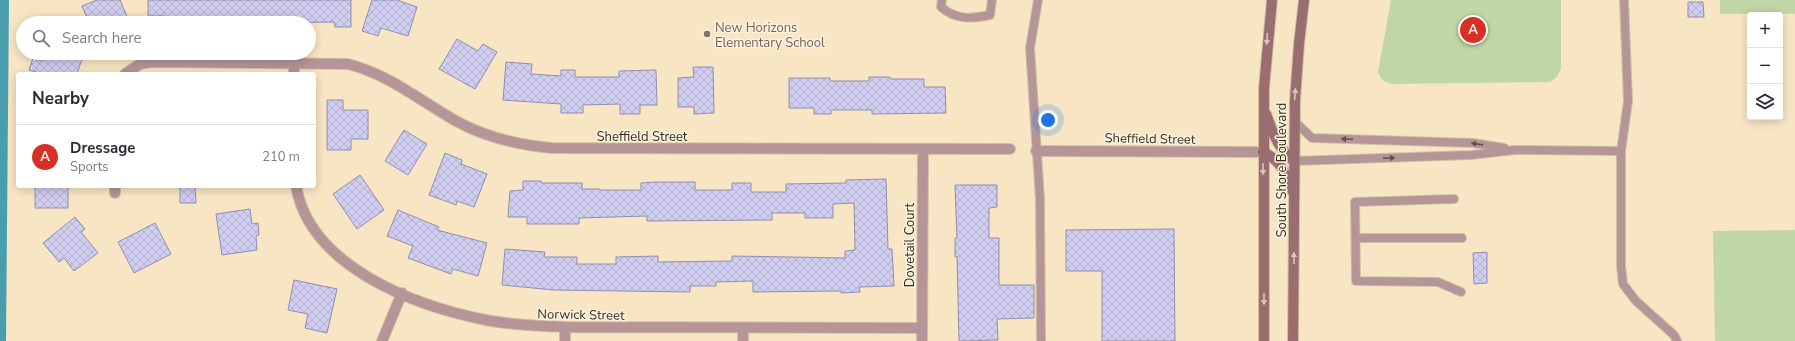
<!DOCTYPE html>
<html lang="en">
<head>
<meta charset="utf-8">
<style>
	:root { --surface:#fff; --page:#f2f2f3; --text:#2b2b33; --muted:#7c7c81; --line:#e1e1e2; --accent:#d93025 }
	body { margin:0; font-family:"Nunito Sans",sans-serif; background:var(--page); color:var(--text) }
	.controls { position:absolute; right:12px; top:12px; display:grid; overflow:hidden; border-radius:4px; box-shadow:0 2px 10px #0003 }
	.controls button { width:36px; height:36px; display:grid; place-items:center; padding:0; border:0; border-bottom:1px solid var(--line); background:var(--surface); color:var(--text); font:20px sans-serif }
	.you { position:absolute; left:1048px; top:120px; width:14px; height:14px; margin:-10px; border:3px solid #fff; border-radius:50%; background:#1a73e8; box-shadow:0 0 0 6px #1a73e833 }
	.badge { display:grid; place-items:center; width:26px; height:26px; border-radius:50%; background:var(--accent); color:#fff; font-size:13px; font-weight:700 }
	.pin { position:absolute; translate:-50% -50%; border:2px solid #fff; box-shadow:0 1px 4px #0006 }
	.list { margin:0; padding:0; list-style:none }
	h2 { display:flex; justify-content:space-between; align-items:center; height:52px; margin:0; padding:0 16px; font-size:17px }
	h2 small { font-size:13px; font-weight:400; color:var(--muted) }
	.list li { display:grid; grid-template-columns:26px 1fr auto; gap:12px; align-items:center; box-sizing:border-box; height:64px; padding:0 16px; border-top:1px solid var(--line) }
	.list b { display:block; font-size:15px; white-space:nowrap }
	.list p { margin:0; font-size:13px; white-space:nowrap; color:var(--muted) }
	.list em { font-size:13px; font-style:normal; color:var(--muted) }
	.icon { flex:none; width:22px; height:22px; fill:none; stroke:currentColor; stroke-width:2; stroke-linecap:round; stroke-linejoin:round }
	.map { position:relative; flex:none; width:1795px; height:341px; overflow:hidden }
	.search { position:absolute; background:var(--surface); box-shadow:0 2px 10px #0003; left:16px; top:16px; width:300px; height:44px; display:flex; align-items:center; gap:10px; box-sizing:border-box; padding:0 14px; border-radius:22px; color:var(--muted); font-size:15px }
	.panel { position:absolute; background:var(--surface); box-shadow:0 2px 10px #0003; left:16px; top:72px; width:300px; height:116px; border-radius:4px }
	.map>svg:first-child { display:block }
	.garden { fill:#c0d6a6 }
	.water { fill:#489ead }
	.building { fill:url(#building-cross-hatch); stroke:#918eae }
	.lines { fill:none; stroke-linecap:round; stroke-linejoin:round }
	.lane-casing { stroke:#d0c0a3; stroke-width:10 }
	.street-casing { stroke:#d0c0a3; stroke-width:12 }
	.secondary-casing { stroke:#d0c0a3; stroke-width:12 }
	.lane { stroke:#b59597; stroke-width:8 }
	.street { stroke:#b59597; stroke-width:10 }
	.secondary { stroke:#9a6d70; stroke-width:10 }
	.oneway { fill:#dbc4b9 }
	.oneway2 { fill:#605149 }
	.education-dot { fill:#8d6e63; stroke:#fef3e0; stroke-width:1.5 }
	.labels { text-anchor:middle; stroke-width:3; stroke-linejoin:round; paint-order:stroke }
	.education-label { font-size:13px; fill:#785e54; stroke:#fef3e0; text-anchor:start }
	.street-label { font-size:13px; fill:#322c1f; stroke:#fef3e0 }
</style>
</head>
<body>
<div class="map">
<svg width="1795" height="341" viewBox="0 0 1795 341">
	<defs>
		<pattern id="building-cross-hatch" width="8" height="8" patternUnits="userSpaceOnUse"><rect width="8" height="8" fill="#d0cef0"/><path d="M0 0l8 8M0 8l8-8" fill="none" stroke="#b3b1cd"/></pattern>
	</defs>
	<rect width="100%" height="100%" fill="#f7e5c4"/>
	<path class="garden" d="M1391 0H1561V69L1557 77 1550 82 1391 84 1382 80 1378 72Z
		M1720 0H1795V14H1720Z
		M1795 230V341H1715L1713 231Z"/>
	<path class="water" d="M0 0H9L6 341H0Z"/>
	<path class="building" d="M97 0H120L130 23H89L82 6Z
		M148 0H351V27H335L334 22 255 23V19L214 21V23H166L165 16H148Z
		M372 0H397L417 7 408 36 381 28 378 36 362 31Z
		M1688 2H1703L1704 17H1688Z
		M457 39 478 51 483 44 497 52 475 89 439 69Z
		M44 53H84L77 74H43L29 70 33 58 41 61Z
		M506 62 532 64 531 74 561 76V70H575V77H619V71L656 70 657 105H640V114H620V104L583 105V113H561V104L503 100Z
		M693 67H713L714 113 694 114V107H678V78L694 77Z
		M869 77H890L891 79H924V87H945L946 113 872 114V110H831V114H814V108H789V78H830V81H869Z
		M327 100H343V110H368V139H351V150H327Z
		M404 130 427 144 408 175 385 161Z
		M445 153 462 160 461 164 487 174 474 207 457 201 456 205 429 195Z
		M360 175 384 210 357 229 333 194Z
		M886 179 888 249H892L894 286 859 287 860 292 841 293V291L753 292V281L716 282V286H690V292L554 290 502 285 505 249 545 252 544 257H577V264H616V257L658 256V262L732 261V256L845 258V251L855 250 854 203 833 204V218H805V213H772V220L647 221V216L579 218V224H527V217H508L510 191 523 190V181H541V183H582V189H600V190H641V183L657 182H695V190H732V183H751V192H786V184L846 183V180Z
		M955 185H997V207L989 208V238H999V285H1034V318L997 319 998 340 959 341 957 256 955 257V238H957Z
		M35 186H68V208H35Z
		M180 186H195L196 203H180Z
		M250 209 252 224 258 223 259 235 256 236 257 250 222 255 216 214Z
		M398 210 439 227 437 230 487 243 478 276 453 269 451 274 408 258 413 246 387 236Z
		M75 217 85 229 81 232 98 253 74 271 64 258 59 262 43 243Z
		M155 223 171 254 134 273 118 242Z
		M1174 229 1175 341H1102V271H1066V230Z
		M1487 252V283L1474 284 1473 253Z
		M294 280 337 289 327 333 305 328 308 314 288 310Z"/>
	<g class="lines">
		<g class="lane-casing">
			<path id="lane" d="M942 0 941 7C956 20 971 19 990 15L992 0
				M1038 0 1030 48 1040 199 1041 341
				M1624 0 1628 101 1621 151V266L1623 284 1636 301 1674 335 1677 341
				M1294 121 1312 138 1473 143 1504 148
				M1294 161 1471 155 1515 150 1621 151
				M1454 199 1355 202 1356 281 1438 282 1461 292
				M1356 238H1462"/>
		</g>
		<g class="street-casing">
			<path id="street" d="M294 63V74
				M125 74 140 64 151 62 348 64C390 75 419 100 456 121 485 137 518 145 552 148L1010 149
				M1036 151 1263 152
				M296 186C310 267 415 306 486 320 512 325 538 326 565 327L922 328
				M115 193V186
				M382 341 402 293
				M565 341V327
				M743 341V328
				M922 341 923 150"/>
		</g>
		<g class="secondary-casing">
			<path id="secondary" d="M1266 114C1273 133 1278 149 1294 161
				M1263 152C1283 162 1284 172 1293 192
				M1264 341V88L1272 0
				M1293 341 1295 100 1299 44 1304 0"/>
		</g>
		<use href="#lane" class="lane"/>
		<use href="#street" class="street"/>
		<use href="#secondary" class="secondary"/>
	</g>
	<defs><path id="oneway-solid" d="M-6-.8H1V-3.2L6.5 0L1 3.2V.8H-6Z"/></defs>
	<g class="oneway">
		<use href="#oneway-solid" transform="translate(1267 39) rotate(94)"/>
		<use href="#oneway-solid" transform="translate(1295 94) rotate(-86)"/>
		<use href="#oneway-solid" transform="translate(1263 169) rotate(90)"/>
		<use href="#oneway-solid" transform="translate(1294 258) rotate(-90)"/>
		<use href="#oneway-solid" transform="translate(1264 299) rotate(90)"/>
	</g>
	<g class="oneway2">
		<use href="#oneway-solid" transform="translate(1347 139) rotate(-178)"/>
		<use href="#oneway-solid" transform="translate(1477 144) rotate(-172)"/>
		<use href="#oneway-solid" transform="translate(1389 158) rotate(-2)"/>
	</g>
	<circle class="education-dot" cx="707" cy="34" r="4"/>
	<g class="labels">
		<g class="education-label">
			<text x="715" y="32">New Horizons<tspan x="715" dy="15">Elementary School</tspan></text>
		</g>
		<g class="street-label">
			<text x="642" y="141">Sheffield Street</text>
			<text transform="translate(1150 138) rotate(1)" y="5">Sheffield Street</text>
			<text transform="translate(1281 170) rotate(-90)" y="5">South Shore Boulevard</text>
			<text transform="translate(909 245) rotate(-90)" y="5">Dovetail Court</text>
			<text transform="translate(581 314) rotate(1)" y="5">Norwick Street</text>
		</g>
	</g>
</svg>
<div class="controls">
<button>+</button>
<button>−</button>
<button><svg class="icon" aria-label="layers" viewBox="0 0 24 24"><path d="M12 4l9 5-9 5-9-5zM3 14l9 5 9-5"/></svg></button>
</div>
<div class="you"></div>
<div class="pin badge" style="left:1473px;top:30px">A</div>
<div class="search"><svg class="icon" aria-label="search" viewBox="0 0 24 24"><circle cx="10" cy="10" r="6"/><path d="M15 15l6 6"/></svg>Search here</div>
<section class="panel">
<h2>Nearby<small></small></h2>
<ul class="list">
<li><span class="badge">A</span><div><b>Dressage</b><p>Sports</p></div><em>210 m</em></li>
</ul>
</section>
</div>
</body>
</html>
